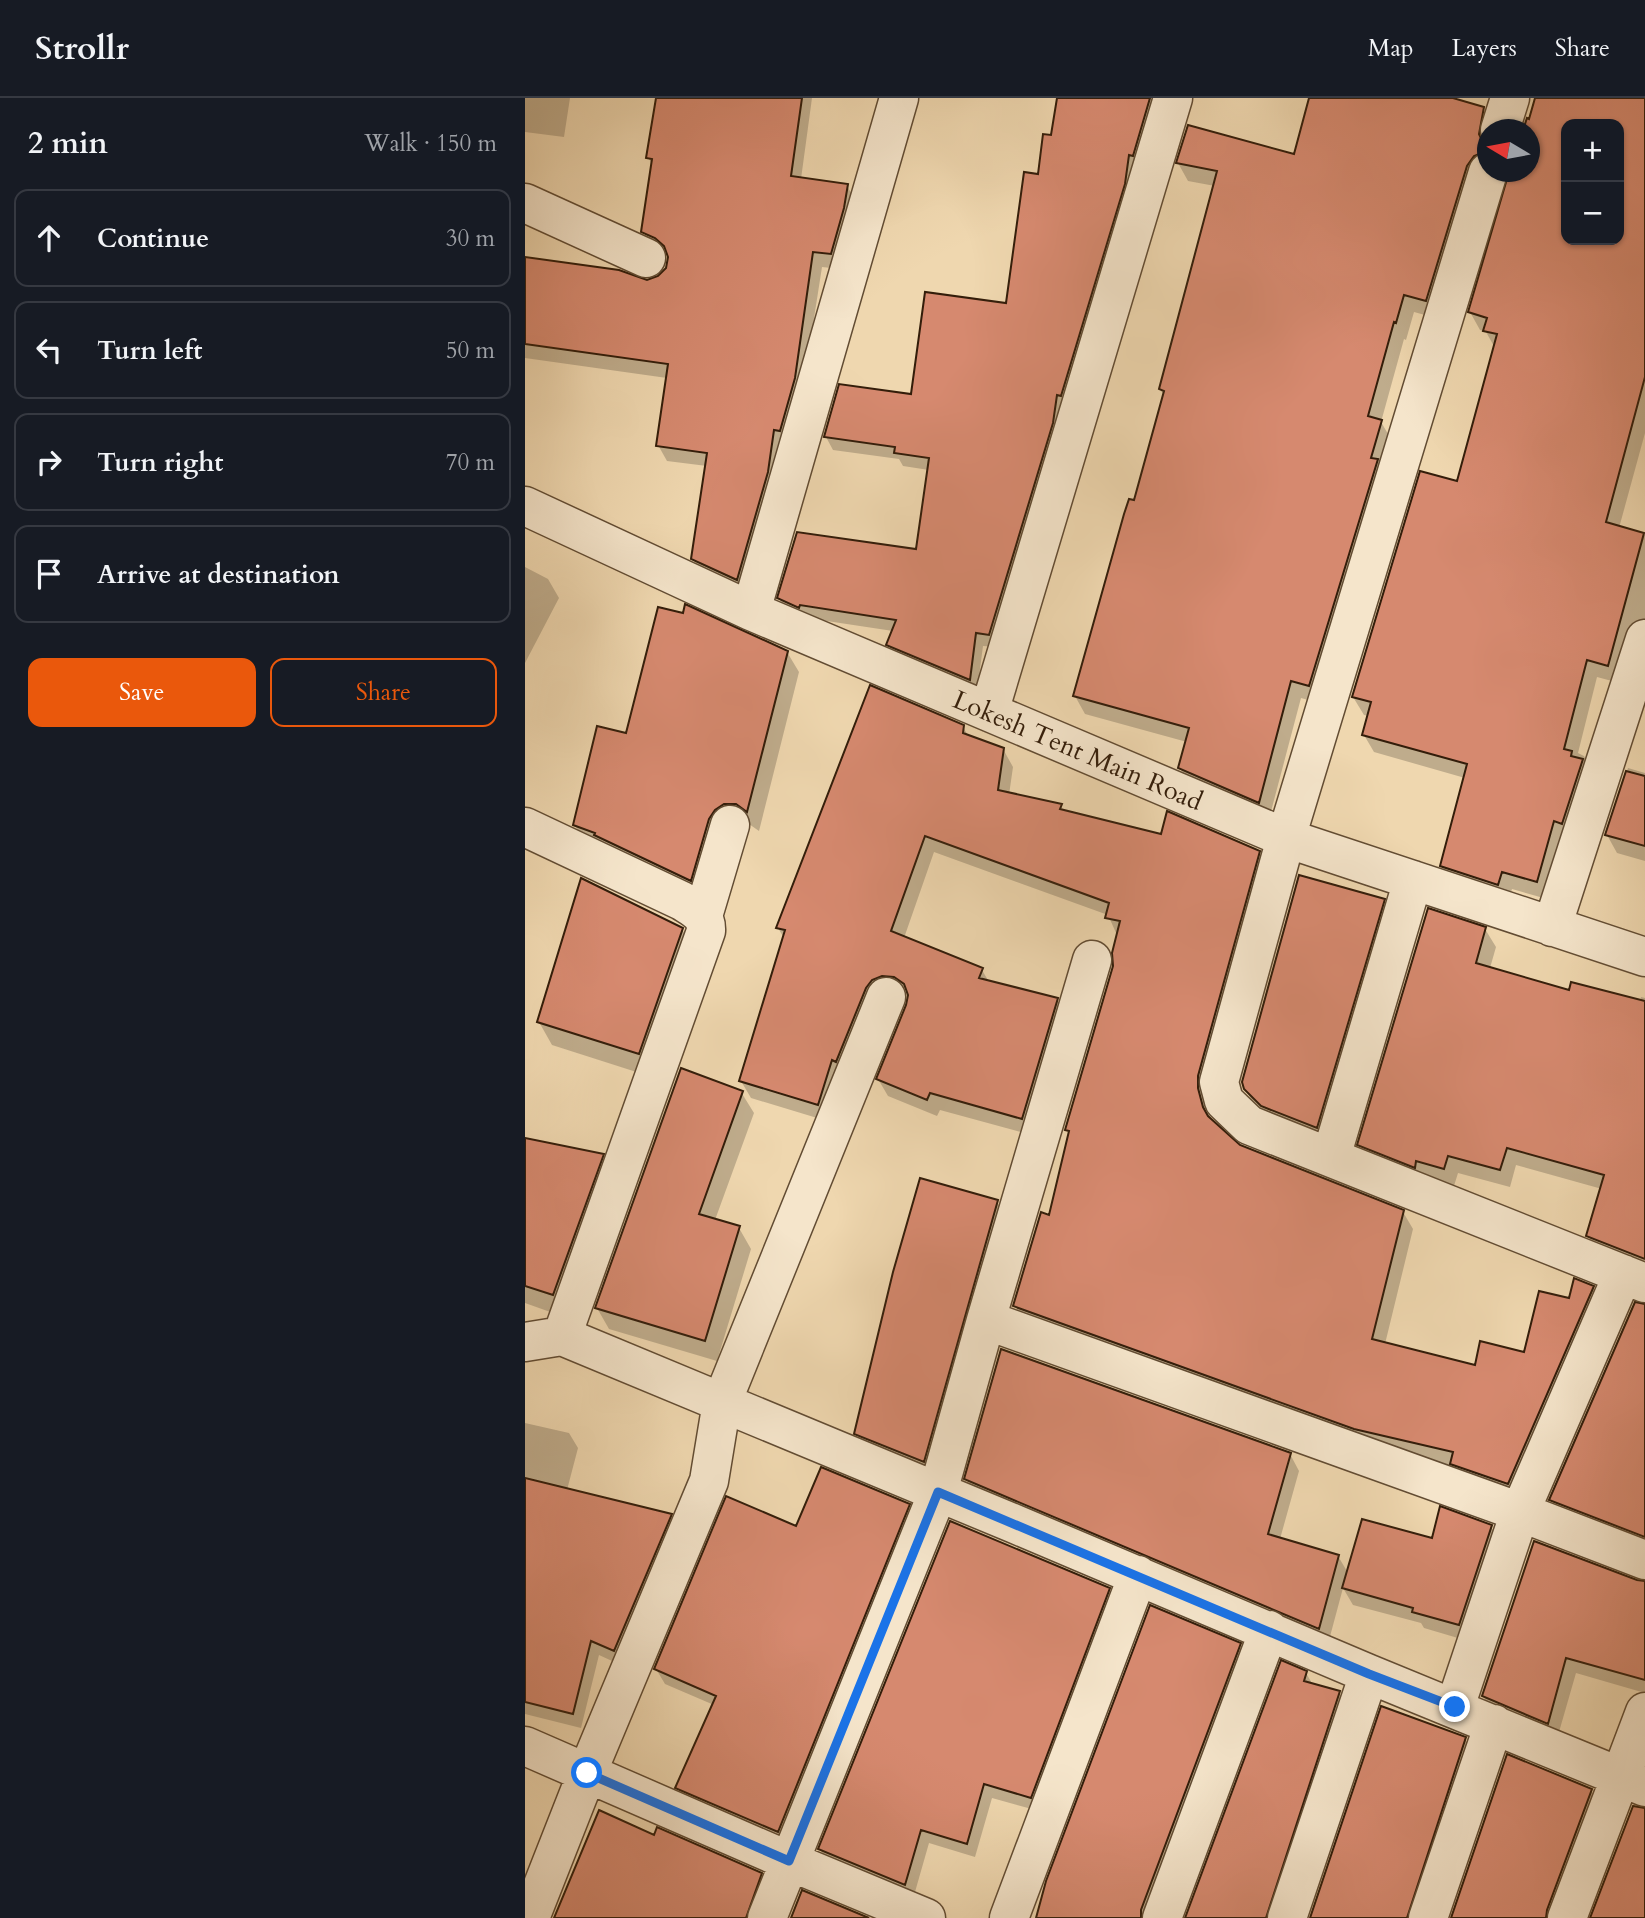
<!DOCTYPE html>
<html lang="en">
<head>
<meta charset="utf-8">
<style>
	:root { --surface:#171b24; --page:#20242c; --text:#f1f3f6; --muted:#9ea1a6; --line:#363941; --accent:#ea580c }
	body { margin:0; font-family:Cardo,serif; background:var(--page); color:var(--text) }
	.controls { position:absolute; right:21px; top:21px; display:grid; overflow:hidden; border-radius:14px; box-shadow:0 2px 5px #0004 }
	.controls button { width:63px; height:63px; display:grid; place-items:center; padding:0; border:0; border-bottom:2px solid var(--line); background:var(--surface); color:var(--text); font:35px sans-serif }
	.compass { position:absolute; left:952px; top:21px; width:63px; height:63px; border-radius:50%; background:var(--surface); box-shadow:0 2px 5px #0004; rotate:280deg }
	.stop { position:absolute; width:21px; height:21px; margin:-16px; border:5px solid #1a73e8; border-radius:50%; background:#fff }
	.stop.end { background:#1a73e8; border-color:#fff; box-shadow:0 2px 7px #0008 }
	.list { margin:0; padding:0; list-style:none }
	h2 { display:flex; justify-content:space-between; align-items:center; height:91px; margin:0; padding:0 28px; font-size:30px }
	h2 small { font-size:23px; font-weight:400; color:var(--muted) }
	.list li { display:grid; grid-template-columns:46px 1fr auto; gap:21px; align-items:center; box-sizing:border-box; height:98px; margin:0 14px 14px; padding:0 14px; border:2px solid var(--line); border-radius:14px }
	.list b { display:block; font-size:26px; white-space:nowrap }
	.list em { font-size:23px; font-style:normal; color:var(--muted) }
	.actions { display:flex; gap:14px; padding:21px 28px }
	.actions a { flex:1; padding:16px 0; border:2px solid var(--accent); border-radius:14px; text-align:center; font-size:24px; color:var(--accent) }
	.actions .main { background:var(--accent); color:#fff }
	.icon { flex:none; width:38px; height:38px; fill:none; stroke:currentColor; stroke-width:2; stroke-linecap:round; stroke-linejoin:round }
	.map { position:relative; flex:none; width:1120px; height:1820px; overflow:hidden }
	header { display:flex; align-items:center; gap:42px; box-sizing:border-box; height:98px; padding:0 35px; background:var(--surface); border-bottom:2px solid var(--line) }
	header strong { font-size:33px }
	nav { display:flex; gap:38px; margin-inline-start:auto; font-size:24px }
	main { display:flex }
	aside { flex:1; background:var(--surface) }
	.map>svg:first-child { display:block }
	.shadow { fill:#0003; fill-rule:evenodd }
	.building { fill:#d6896f; stroke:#331d0a; stroke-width:2; fill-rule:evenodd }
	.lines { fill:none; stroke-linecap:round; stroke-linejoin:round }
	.minor-casing { stroke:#624c33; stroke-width:41 }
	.minor { stroke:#f5e5cb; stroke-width:38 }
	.route { stroke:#1a73e8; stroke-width:9 }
	.labels { text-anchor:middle; stroke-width:7; stroke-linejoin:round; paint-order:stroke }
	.street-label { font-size:26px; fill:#331d0a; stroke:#f5e5cb }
</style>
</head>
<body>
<header>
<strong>Strollr</strong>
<nav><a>Map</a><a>Layers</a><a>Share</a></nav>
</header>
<main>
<aside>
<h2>2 min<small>Walk · 150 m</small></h2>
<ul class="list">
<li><svg class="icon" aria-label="ahead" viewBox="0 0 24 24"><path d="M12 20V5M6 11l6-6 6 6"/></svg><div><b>Continue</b></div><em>30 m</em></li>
<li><svg class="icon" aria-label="left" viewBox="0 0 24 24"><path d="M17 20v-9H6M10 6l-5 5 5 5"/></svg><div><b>Turn left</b></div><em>50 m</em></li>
<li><svg class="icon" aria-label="right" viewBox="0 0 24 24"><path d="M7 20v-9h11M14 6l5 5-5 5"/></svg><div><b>Turn right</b></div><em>70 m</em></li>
<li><svg class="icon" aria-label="arrive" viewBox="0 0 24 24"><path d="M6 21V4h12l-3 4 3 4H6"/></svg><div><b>Arrive at destination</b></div></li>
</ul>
<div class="actions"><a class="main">Save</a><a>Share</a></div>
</aside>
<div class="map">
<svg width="1120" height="1820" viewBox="0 0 1120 1820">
	<rect width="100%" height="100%" fill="#efd7af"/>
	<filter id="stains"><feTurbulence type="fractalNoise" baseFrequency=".00286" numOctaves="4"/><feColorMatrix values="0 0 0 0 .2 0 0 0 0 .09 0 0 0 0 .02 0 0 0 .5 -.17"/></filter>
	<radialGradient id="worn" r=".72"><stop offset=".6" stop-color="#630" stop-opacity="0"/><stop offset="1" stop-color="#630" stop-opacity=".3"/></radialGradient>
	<path class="shadow" d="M0 0H45L39 39 0 34Z
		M133 0H287L276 81 322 88 331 103 315 171 297 169 277 297 221 497 177 477 168 461 182 368 142 363 133 347 142 280 0 260V160L122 184 134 180 142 170 144 159 127 149 118 133 128 68 123 59Z
		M534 0H640L471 549 458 548 452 594 371 560 363 546 368 533 282 520 262 514 254 500 392 453 404 372 378 368 374 361 308 352 301 339 388 298 483 207 514 78 527 39Z
		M786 0H921L958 10 969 28 962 32V74L911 220 889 214 881 242 879 241 856 324 866 341 794 605 776 600 744 721 665 688 655 670 662 644 560 616 550 598 610 405 639 297 635 291 690 88 663 83 653 65 770 58Z
		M1012 0H1120V335L1094 430 1120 437V540L1098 586 1072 579 1053 655 1059 658 1069 676 1022 801 987 791 983 804 927 786 916 768 940 680 849 654 839 637 844 618 839 617 828 599 933 385 970 250 961 234 955 232 945 214 986 81V74H1004L1005 23ZM1041 26H1094V142H1041Z
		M0 469 23 481 34 500 0 565Z
		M262 554 274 574 234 733 224 726H211L177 802 61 748 50 727 103 637Z
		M438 629 444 639 478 651 488 669 484 697 536 708 539 714 637 738 734 754 744 772 682 1008 686 1023 715 1049 878 1114 888 1131 860 1246 951 1269 1001 1256 1045 1203 1068 1190 1078 1207 993 1403 937 1383 929 1369 840 1348 500 1226 490 1208 525 1119 545 1038 542 1032 590 868 592 837 583 817 409 754 379 840 457 872 464 884 532 902 542 919 507 1037 415 1012 412 1018 363 998 353 981 384 899 380 896 368 894 302 1023 226 1000 216 983 259 840 253 830Z
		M1103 670 1120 675V763L1092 755 1082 737Z
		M859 802 868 819 801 1046 730 1008 720 991Z
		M157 831 170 855 127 979 27 947 14 924Z
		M960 831 971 849 965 870 1045 894 1115 904 1116 899 1120 900V1174L1074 1156 1063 1138 1077 1091 991 1067 985 1089 933 1075 929 1088 845 1064 834 1046Z
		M216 994 229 1015 190 1122 214 1130 226 1151 192 1263 84 1231 72 1210Z
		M0 1041 77 1057 91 1081 42 1220 0 1205Z
		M472 1104 482 1121 408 1380 341 1352 331 1335Z
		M1120 1208V1452L1036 1419 1026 1402Z
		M0 1325 44 1335 53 1350 42 1392 146 1417 154 1432 98 1568 74 1557 56 1630 0 1616Z
		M765 1356 774 1373 755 1441 813 1458 823 1475 908 1442 966 1429 976 1446 943 1543 899 1530 896 1525 828 1507 818 1490 803 1546 451 1397 441 1381Z
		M383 1407 392 1423 261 1748 161 1705 152 1689 189 1607 140 1586 131 1571 272 1430Z
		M1120 1490V1595L1051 1575 1032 1641 968 1615 958 1598Z
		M584 1491 592 1506 514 1713 467 1700 450 1759 404 1745 388 1801 303 1766 295 1751Z
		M714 1547 724 1562 628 1820H512Z
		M781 1575 788 1587 814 1595 823 1610 753 1820H662Z
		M940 1641 949 1657 894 1820H787Z
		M1066 1693 1075 1708 1033 1820H928Z
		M130 1739 235 1776 244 1792 233 1820H31Z"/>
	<path class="building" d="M131 0H277L266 78 323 86 319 110 306 156 288 154 270 280 255 333 249 332 243 374 212 482 166 461 182 355 131 348 143 266 0 246V159L94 172 122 182 133 178 141 170 143 159 139 148 130 140 116 134 127 61 121 60Z
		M532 0H625L608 58 604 57 600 86 536 298 532 297 528 325 464 537 451 535 445 582 361 547 371 522 275 507 274 510 252 500 272 434 391 451 404 360 369 355 370 349 299 339 314 286 386 296 400 194 481 205 499 74 513 76 518 36 526 37Z
		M784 0H928L959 9 954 36 962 53 949 58 942 68 901 203 879 197 871 225 869 224 843 318 857 322 846 360 853 361 784 588 766 583 734 705 653 670 664 630 548 598 599 416 604 401 609 402 639 293 634 291 692 73 651 65 663 27 769 56Z
		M1010 0H1120V279L1081 424 1119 435 1083 568 1062 562 1039 651 1047 653 1046 658 1058 661 1037 726 1029 723 1012 784 977 774 973 787 915 768 942 666 837 637 846 604 827 599 895 373 932 383 972 236 958 233 962 220 943 214 984 74H1004V32H998L1002 20 1004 21ZM1041 26H1094V142H1041Z
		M160 506 263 553 222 714 211 706H199L190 712 184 721 166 783 69 737 70 735 48 727 72 628 101 635 133 509 158 515Z
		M345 587 439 627 438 635 479 650 473 692 537 706 535 711 636 736 642 713 735 753 673 978V990L678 1009 683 1018 715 1047 879 1112 847 1241 950 1267 955 1243 999 1254 1014 1193 1044 1200 1049 1180 1069 1188 983 1386 925 1366 928 1354 829 1331 488 1208 516 1114 524 1117 544 1033 540 1032 588 868 587 855 595 823 580 820 584 805 400 738 366 833 458 870 454 880 533 900 497 1021 405 995 402 1002 351 981 381 907 383 897 379 886 369 879 357 878 347 882 341 890 311 964 307 962 293 1007 214 983 260 832 251 830Z
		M1101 673 1120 678V748L1080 737Z
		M774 777 860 801 792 1030 736 1008 719 991 717 984Z
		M56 780 158 830 114 956 12 924Z
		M903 810 961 829 951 865 1044 892 1046 884 1120 903V1161L1061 1138 1079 1077 982 1050 975 1072 923 1058 919 1071 891 1063 890 1070 832 1047Z
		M156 970 218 993 174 1116 215 1128 180 1243 70 1210Z
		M0 1040 79 1056 28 1197 0 1188Z
		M395 1080 473 1102 399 1364 329 1336 368 1174Z
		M1110 1204 1120 1206V1439L1024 1402Z
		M476 1251 766 1355 743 1436 814 1457 794 1531 439 1381Z
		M296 1369 385 1406 253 1734 150 1690 191 1598 129 1571 201 1398 271 1428Z
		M0 1380 147 1416 89 1553 66 1543 48 1616 0 1604Z
		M915 1408 967 1427 934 1527 887 1514 888 1510 817 1490 837 1421 907 1440Z
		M425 1423 585 1490 506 1700 459 1686 442 1746 396 1732 380 1787 293 1751Z
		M1009 1443 1112 1482 1120 1483V1582L1041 1560 1023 1626 957 1598Z
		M625 1507 716 1545 616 1812V1820H511L521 1783Z
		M756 1562 782 1573 779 1583 815 1593 741 1820H660Z
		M856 1608 941 1639 882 1820H785Z
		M982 1656 1067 1691 1022 1812 1021 1820H926Z
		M1108 1708 1120 1710V1820H1065Z
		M74 1712 129 1737 132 1729 237 1775 221 1820H29Z
		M277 1792 344 1820H266Z"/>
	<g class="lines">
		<g class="minor-casing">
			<path id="minor" d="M975 32 985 0
				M963 74 761 740 694 984 699 1003 724 1027 1120 1185
				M0 105 121 160
				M0 408 226 513 761 740 1120 859
				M226 513 374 0
				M464 614 648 0
				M0 729 157 803C169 811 182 816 181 833L37 1238
				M178 818 205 727
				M1027 829 1120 541
				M806 1059 888 782
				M461 1222 567 862
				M0 1244 37 1238 490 1426 844 1576 1120 1689
				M930 1609 995 1414 1098 1176
				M0 1648 264 1763 401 1820
				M5 1820 62 1675 184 1383 197 1304 361 899
				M242 1820 413 1394 461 1222 995 1414 1120 1462
				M484 1820 613 1477
				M637 1820 744 1532
				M762 1820 844 1576
				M903 1820 969 1626
				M1042 1820 1120 1614"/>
		</g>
		<use href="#minor" class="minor"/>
	</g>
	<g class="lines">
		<path class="route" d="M62 1675 264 1763 413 1394 844 1576 930 1609"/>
	</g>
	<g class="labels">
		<g class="street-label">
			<text transform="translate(553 652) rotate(23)" y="9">Lokesh Tent Main Road</text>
		</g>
	</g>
	<rect width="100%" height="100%" filter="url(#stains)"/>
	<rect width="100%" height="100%" fill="url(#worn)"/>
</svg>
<div class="controls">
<button>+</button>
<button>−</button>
</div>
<svg class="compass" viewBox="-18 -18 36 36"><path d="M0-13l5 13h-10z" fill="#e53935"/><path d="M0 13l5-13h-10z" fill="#9ea1a6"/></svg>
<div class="stop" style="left:62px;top:1675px"></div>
<div class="stop end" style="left:930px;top:1609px"></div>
</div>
</main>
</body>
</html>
